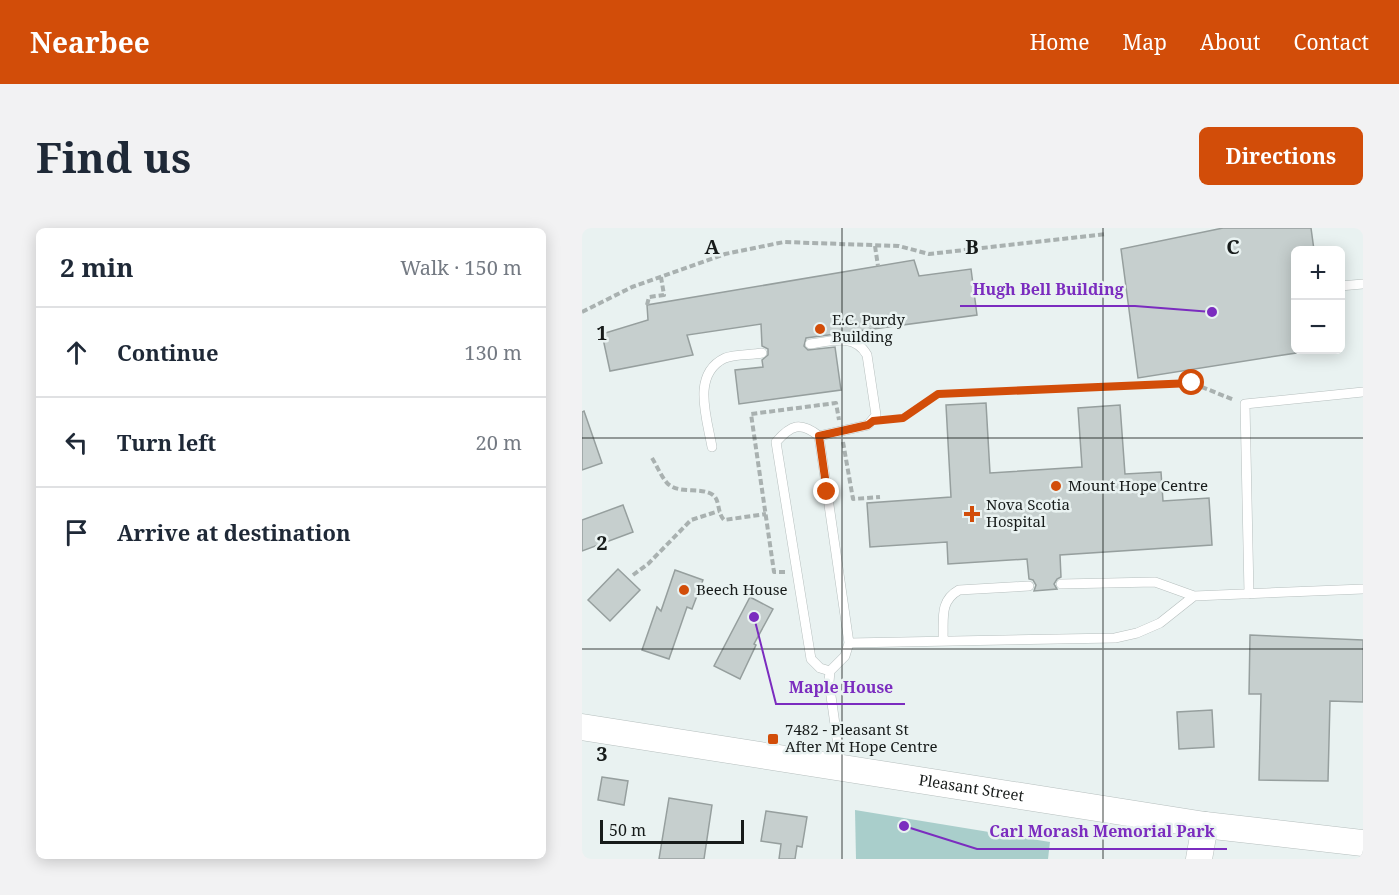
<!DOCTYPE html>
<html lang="en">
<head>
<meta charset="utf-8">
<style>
	:root { --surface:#fff; --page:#f2f2f3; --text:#1f2937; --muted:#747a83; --line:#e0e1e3; --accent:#d24d09 }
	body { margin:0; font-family:"Noto Serif",serif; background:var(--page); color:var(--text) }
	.controls { position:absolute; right:18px; top:18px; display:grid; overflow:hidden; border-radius:9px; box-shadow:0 3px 15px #0003 }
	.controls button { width:54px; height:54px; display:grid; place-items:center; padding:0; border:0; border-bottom:2px solid var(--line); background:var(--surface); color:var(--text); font:30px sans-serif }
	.scale { position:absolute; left:18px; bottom:15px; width:144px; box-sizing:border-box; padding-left:6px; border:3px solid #171b1a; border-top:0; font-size:16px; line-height:21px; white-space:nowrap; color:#171b1a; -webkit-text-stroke:4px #e9f2f1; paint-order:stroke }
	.stop { position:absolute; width:18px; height:18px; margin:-14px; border:4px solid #d24d09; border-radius:50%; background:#fff }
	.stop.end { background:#d24d09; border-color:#fff; box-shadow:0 2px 6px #0008 }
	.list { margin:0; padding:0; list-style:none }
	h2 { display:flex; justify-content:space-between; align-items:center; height:78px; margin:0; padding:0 24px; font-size:26px }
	h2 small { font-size:20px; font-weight:400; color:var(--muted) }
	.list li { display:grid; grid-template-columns:39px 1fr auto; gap:18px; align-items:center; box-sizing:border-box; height:90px; padding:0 24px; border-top:2px solid var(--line) }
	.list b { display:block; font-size:22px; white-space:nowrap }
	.list em { font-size:20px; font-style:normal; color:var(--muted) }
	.icon { flex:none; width:33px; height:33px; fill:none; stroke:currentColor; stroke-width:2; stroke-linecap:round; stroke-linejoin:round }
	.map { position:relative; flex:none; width:781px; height:631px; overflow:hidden; border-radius:9px }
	header { display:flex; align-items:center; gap:36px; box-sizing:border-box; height:84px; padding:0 30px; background:var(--accent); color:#fff }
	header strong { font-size:28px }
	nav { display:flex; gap:33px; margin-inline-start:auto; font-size:21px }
	.intro { display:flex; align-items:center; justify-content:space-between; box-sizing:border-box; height:144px; padding:0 36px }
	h1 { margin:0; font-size:42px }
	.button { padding:15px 27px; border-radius:9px; background:var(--accent); color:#fff; font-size:21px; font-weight:700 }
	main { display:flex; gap:36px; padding:0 36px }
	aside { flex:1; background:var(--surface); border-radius:9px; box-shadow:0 3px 15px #0003 }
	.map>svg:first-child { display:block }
	.green { fill:#a9cecb }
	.building { fill:#c6cfce; stroke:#969f9e; stroke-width:1.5 }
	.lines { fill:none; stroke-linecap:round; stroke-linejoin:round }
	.lane-casing { stroke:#b6bfbe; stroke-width:10 }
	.secondary-casing { stroke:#b6bfbe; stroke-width:27 }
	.path { stroke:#a9b1b0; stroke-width:4; stroke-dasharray:6 3; stroke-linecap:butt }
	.lane { stroke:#fff; stroke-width:9 }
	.secondary { stroke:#fff; stroke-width:26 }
	.route { stroke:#d24d09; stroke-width:8 }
	.grid { fill:none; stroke:#171b1a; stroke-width:1.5; stroke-opacity:0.55 }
	.poi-dot { fill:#d24d09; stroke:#e9f2f1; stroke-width:2 }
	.labels { text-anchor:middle; stroke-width:5; stroke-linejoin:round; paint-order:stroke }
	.poi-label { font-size:15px; fill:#171b1a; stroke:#e9f2f1; text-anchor:start }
	.street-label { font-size:15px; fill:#171b1a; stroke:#e9f2f1 }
	.grid-label { font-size:20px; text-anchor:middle; font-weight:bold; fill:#171b1a; stroke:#e9f2f1; stroke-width:5; stroke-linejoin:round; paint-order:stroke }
	.leader { fill:none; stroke:#7b2cbf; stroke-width:2 }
	.callout-dot { fill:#7b2cbf; stroke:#e9f2f1; stroke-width:2 }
	.callout-label { font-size:16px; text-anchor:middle; font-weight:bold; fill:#7b2cbf; stroke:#e9f2f1; stroke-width:5; stroke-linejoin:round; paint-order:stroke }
</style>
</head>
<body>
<header>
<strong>Nearbee</strong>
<nav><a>Home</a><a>Map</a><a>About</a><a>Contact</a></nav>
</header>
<div class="intro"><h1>Find us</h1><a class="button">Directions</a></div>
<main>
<aside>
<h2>2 min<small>Walk · 150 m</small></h2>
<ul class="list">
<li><svg class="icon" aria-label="ahead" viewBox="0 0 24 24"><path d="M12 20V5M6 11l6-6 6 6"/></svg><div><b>Continue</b></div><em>130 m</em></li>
<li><svg class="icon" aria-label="left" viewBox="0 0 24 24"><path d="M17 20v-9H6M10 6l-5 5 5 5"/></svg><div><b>Turn left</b></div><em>20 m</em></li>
<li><svg class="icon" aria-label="arrive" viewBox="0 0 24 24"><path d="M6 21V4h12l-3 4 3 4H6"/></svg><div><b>Arrive at destination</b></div></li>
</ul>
</aside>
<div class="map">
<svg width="781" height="631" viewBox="0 0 781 631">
	<rect width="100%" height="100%" fill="#e9f2f1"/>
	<path class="green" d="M273 582 468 614 466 631H274Z"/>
	<path class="building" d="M641 0H729L732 22H714V125L556 150 539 21Z
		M332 32 337 48 389 41 395 87 224 110 222 118 226 122 253 119 259 162 157 176 153 142 181 139 180 132 186 127V121L180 118 179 96 105 107 111 127 28 143 20 106 66 92 65 77Z
		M404 175 408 245 500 239 496 180 538 177 543 246 579 244 581 273 627 270 630 317 478 327 479 349 475 351 472 356 475 361 452 363 454 357 451 352 447 351 445 331 366 336 365 314 288 319 285 275 369 269 364 177Z
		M2 183 20 235 0 242V184Z
		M41 277 51 304 0 323V292Z
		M36 341 58 362 28 393 6 372Z
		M93 342 121 352 110 381 105 379 87 431 60 422 75 379 79 383Z
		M168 369 191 381 172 416 174 417 158 451 132 438Z
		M668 407 781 412V474L748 473 746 553 677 552 679 466H667Z
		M630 482 632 519 597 521 595 484Z
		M20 549 46 553 42 577 16 572Z
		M87 570 130 577 122 631H77Z
		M184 583 225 589 220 619 215 618 213 631H197L199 616 179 613Z"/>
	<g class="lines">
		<g class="lane-casing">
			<path id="lane" d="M758 58 781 56
				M228 116C249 113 273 105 285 127L294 187 286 197 237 208C218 193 209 197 194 214L229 431 238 440 248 443 263 428 267 415 237 208
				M130 219C125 190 109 146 143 130 153 126 169 127 180 125
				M479 356 573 354 612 368
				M667 366 663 176 781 164
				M361 412C362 391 357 373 377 362L447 358
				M267 415 533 410 555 405 578 395 612 368 781 361
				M248 443 247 454 259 539"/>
		</g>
		<g class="secondary-casing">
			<g id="secondary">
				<path id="s1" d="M0 499 623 597 781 615"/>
				<path d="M617 631 623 597"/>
			</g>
		</g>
		<path class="path" d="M293 18 296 38
			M65 77 67 69 82 67 79 49
			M0 84 50 59 143 26 202 14 317 18 347 26 524 6
			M304 192 321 190 356 166 610 155 652 172
			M261 214 271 271 298 269
			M70 230C75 238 79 248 85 255 97 267 118 258 131 267 138 272 135 285 142 292L184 286
			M203 344H192L169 186 254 175 257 192
			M51 347 66 336 109 292 137 283"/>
		<use href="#lane" class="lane"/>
		<use href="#secondary" class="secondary"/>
	</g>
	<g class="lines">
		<path class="route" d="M245 264 237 208 286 197 291 193 321 190 356 166 610 155"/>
	</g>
	<path class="grid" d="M260 0V631M521 0V631M0 210H781M0 421H781"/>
	<g class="poi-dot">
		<circle cx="238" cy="101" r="6"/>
		<circle cx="474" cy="258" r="6"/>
		<path d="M387 277h6v6h6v6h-6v6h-6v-6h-6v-6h6z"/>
		<circle cx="102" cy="362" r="6"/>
		<rect x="185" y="505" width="12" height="12" rx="3"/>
	</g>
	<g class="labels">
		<g class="poi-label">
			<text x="250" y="97">E.C. Purdy<tspan x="250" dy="17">Building</tspan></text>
			<text x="486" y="263">Mount Hope Centre</text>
			<text x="404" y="282">Nova Scotia<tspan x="404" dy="17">Hospital</tspan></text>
			<text x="114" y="367">Beech House</text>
			<text x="203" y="507">7482 - Pleasant St<tspan x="203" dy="17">After Mt Hope Centre</tspan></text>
		</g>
		<g class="street-label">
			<text dy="5" stroke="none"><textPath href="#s1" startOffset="394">Pleasant Street</textPath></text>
		</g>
	</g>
	<g class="grid-label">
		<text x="130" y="26">A</text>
		<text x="390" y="26">B</text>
		<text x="651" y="26">C</text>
		<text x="20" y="112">1</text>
		<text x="20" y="322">2</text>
		<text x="20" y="533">3</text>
	</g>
	<path class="leader" d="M630 84L553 78H378M172 389L194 476H323M322 598L395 621H645"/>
	<g class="callout-dot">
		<circle cx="630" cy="84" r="6"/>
		<circle cx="172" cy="389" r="6"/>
		<circle cx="322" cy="598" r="6"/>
	</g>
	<g class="callout-label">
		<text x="466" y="67">Hugh Bell Building</text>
		<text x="259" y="465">Maple House</text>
		<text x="520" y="609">Carl Morash Memorial Park</text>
	</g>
</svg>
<div class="controls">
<button>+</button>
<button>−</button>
</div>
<div class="scale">50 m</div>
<div class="stop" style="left:610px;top:155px"></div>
<div class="stop end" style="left:245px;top:264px"></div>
</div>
</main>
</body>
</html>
